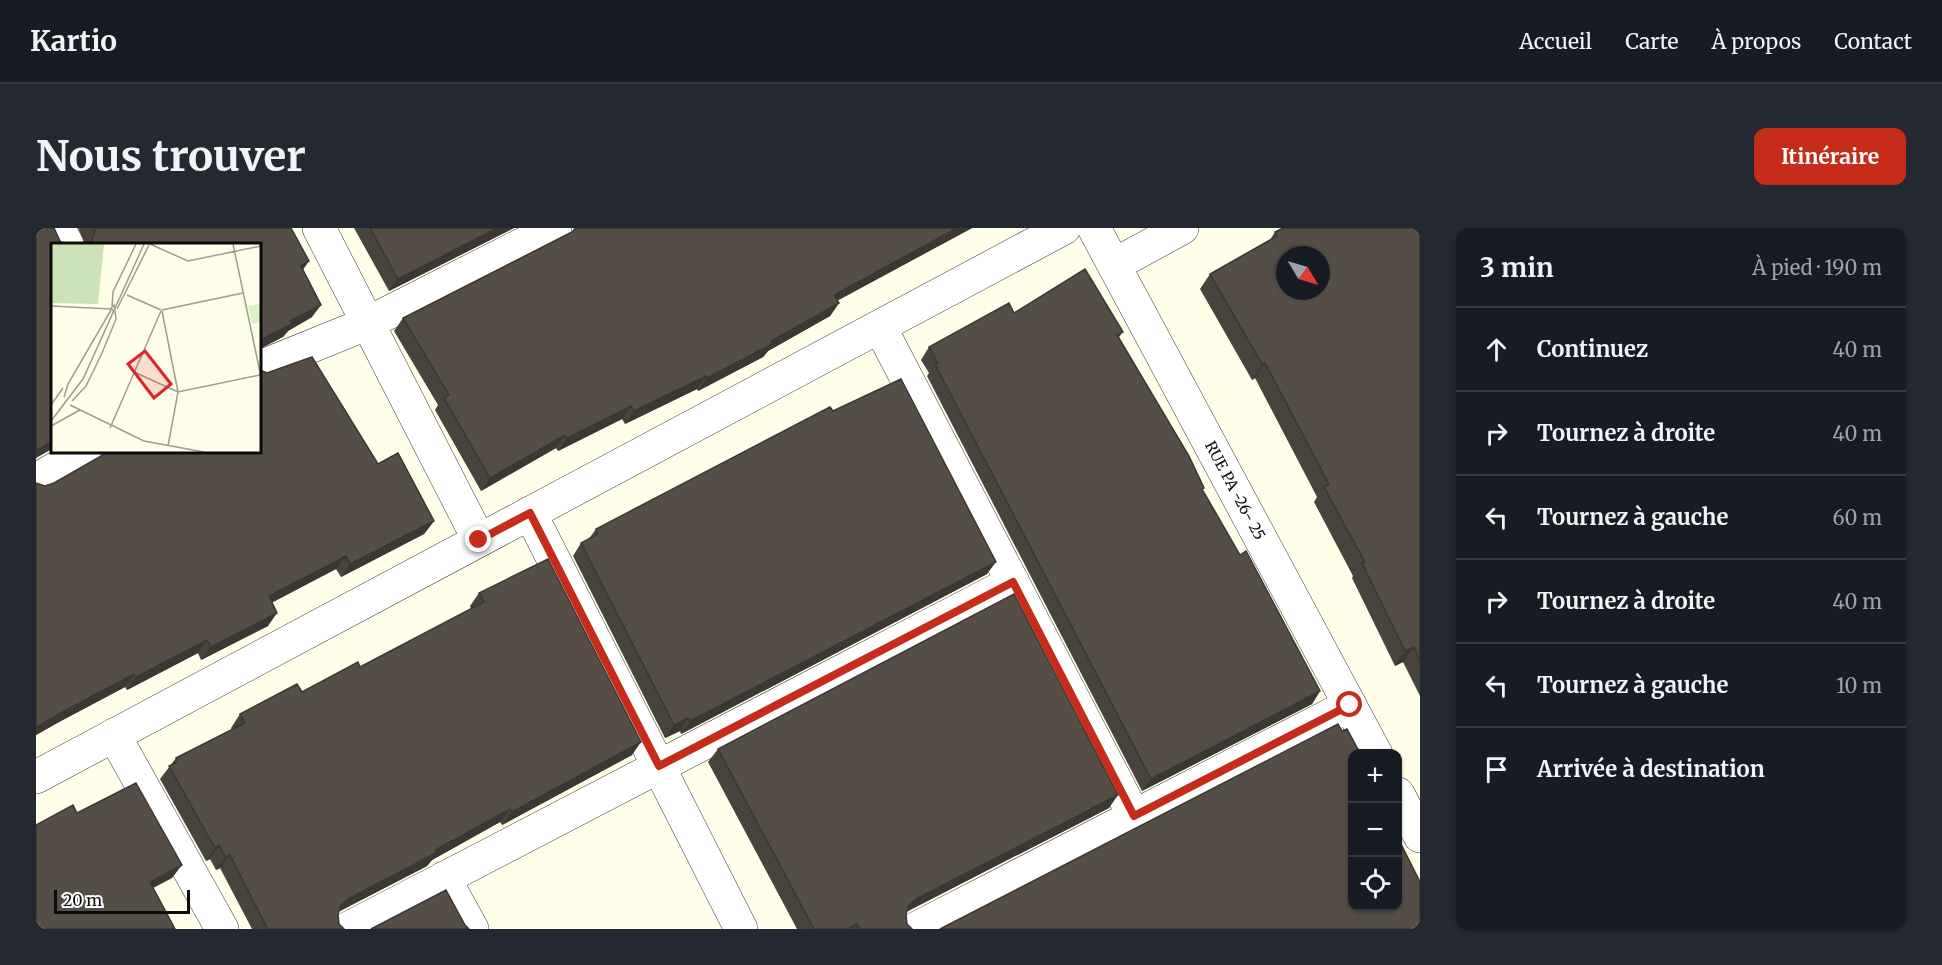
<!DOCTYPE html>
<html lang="fr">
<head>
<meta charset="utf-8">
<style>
	:root { --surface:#171b24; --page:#242831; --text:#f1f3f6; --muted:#9ea1a6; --line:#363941; --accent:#c52c19 }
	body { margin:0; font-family:Merriweather,serif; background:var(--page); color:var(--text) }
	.controls { position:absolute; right:18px; bottom:18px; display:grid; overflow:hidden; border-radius:12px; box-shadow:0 2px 4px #0004 }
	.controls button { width:54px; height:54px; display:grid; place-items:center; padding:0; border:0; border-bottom:2px solid var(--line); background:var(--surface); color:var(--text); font:30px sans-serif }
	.compass { position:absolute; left:1240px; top:18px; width:54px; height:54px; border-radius:50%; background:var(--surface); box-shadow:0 2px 4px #0004; rotate:128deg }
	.scale { position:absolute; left:18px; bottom:15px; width:136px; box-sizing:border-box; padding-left:6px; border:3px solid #0b0b0b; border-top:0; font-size:16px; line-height:21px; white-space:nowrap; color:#0b0b0b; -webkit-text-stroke:4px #fff; paint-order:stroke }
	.stop { position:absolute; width:18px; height:18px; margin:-14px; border:4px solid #c52c19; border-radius:50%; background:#fff }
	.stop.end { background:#c52c19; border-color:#fff; box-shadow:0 2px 6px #0008 }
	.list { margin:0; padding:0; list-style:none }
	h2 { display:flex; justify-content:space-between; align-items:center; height:78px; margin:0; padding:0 24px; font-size:26px }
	h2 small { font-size:20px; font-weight:400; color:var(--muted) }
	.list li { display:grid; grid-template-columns:39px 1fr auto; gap:18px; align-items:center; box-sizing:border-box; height:84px; padding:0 24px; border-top:2px solid var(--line) }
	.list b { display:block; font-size:22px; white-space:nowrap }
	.list em { font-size:20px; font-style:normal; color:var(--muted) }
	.icon { flex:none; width:33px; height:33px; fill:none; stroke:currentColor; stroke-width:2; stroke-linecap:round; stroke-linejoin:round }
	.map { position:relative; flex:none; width:1384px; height:701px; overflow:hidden; border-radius:12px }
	header { display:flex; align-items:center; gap:36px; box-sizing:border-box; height:84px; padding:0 30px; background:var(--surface); border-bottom:2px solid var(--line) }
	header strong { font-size:28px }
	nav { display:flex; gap:33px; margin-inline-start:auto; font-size:21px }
	.intro { display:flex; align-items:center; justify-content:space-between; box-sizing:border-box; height:144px; padding:0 36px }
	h1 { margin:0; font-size:42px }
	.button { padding:15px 27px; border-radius:12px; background:var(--accent); color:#fff; font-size:21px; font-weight:700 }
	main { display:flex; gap:36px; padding:0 36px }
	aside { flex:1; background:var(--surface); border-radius:12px; box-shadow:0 2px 4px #0004 }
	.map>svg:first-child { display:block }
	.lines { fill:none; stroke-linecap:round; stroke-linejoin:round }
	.minor-casing { stroke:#3e3e3e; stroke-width:34 }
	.tertiary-casing { stroke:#3e3e3e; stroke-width:34 }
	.minor { stroke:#fff; stroke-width:33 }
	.tertiary { stroke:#fff; stroke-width:33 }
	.wall { fill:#49433d }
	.shaded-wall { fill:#3c3732 }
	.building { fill:#554e47; stroke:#3c3732; stroke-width:1.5; fill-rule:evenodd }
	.route { stroke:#c52c19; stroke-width:8 }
	.labels { text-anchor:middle; stroke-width:6; stroke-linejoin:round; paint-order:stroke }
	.street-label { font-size:15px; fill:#0b0b0b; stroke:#fff }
	.inset-road { fill:none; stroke:#9d9d90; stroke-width:1.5 }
	.view { fill:#d62828; fill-opacity:0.15; stroke:#d62828; stroke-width:3 }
	.inset-edge { fill:none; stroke:#0b0b0b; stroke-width:3 }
</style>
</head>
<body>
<header>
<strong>Kartio</strong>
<nav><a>Accueil</a><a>Carte</a><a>À propos</a><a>Contact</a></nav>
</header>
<div class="intro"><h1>Nous trouver</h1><a class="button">Itinéraire</a></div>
<main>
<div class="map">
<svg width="1384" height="701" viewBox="0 0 1384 701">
	<rect width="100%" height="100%" fill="#fffee9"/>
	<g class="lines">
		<g class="minor-casing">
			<path id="minor" d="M22 0 31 16
				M283 0 443 312
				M1078 37 1146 0
				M844 99 1098 588
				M224 139 330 96 519 0
				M0 252 48 224
				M494 285 705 701
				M78 507 186 701
				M408 650 436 701
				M311 701 977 354
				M879 701 1314 477"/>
		</g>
		<g class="tertiary-casing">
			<g id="tertiary">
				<path id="s1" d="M1058 0 1340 526"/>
				<path d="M0 549 1028 0"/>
				<path d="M1362 566 1384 608"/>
			</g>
		</g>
		<use href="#minor" class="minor"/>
		<use href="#tertiary" class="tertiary"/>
	</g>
	<path class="wall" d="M42 0H255L267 42 276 89 252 103 247 109 224 16H49Z
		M318 0H478L353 63Z
		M538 0H936L801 73 803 75 794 88 732 123 727 129 662 163 661 161 589 196 586 191 522 223 520 220 445 263 399 182 402 177 358 103 367 90 536 4Z
		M1384 0V468L1367 434 1359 438 1316 350 1317 348 1278 274 1281 269 1219 150 1216 152 1164 61 1174 46 1234 12 1239 4Z
		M978 85 1087 104 1083 109 1166 262 1284 463 1276 476 1106 563 891 148 893 145 885 132 893 119Z
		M797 183 951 346 645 506 644 503 629 510 537 328 545 315 552 312 560 301Z
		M66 224H224L342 236 398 293 388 306 305 349 300 341 236 374 232 398 165 432 162 425 91 462 89 459 23 494 0 507V255L9 258 18 255 66 228Z
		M443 365 596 527 466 597 464 594 396 632 391 638 302 684V686L303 696 308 701H216L184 640 180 642 174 631 170 633 124 551 140 530 196 502 195 500 204 486 266 464 324 439 435 381 434 378Z
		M682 521 1073 580 870 684V686L871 696 876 701H761L672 534Z"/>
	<path class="shaded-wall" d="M461 0H478L353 63 362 51Z
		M921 0H936L789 79 798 67Z
		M273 33 264 46 265 38Z
		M803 75 794 88 732 123 727 129 662 163 671 150 735 113Z
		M285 77 276 89 252 103 247 109 224 121V112Z
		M1229 135 1219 150 1216 152 1226 136Z
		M670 148 661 161 589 196 598 183Z
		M595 178 586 191 522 223 531 210Z
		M529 207 520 220 445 263 454 250Z
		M16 213V221L0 230V223Z
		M398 293 388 306 305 349 314 336Z
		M310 328 300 341 224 381 233 368Z
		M960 334 951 346 645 506 654 493Z
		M241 385 232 398 165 432 175 419Z
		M171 412 162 425 91 462 100 449Z
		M1378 419 1367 434 1359 438 1369 423Z
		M98 446 89 459 23 494 0 507V499L32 481Z
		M1284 463 1276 476 1106 563 1115 551Z
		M652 490 644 503 629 510 638 497Z
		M605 514 596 527 466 597 476 584Z
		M1082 567 1073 580 870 684 873 677 880 671Z
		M474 581 464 594 396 632 391 638 302 684 305 677 312 671Z
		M183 617 174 631 170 633 179 620Z
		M194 627 184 640 180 642 189 629Z
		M146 637 136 650 104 667 114 654Z"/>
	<path class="building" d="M0 0H18L24 13 28 16H16V213L0 223Z
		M58 0H255L273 33 265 38 285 77 254 93 256 96 224 112V16H52L56 13 59 3Z
		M334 0H461L362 51Z
		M541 0H921L798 67 803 75 735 113 736 116 671 150 670 148 598 183 595 178 531 210 529 207 454 250 408 170 413 167 367 90 536 4Z
		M1247 0H1384V432L1378 419 1369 423 1326 335 1329 334 1288 259 1293 256 1229 135 1226 136 1174 46 1241 8 1239 4ZM1249 27H1285V63H1249Z
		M1049 41 1087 104 1081 107 1153 228 1168 260 1166 261 1204 327 1210 323 1284 463 1115 551 899 136 902 135 893 119 973 75 978 85Z
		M276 129 342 236 362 225 398 293 314 336 310 328 233 368 241 385 175 419 171 412 100 449 98 446 32 481 0 499V255L9 258 18 255 67 227 70 224H224V142L231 145Z
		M865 151 960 334 654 493 652 490 638 497 545 315 562 306 560 301 794 179 797 183Z
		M512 331 605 514 476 584 474 581 399 622 400 625 312 671 305 677 302 686 303 696 308 701H229L231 700 194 627 189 629 183 617 179 620 133 538 141 534 140 530 209 495 204 486 261 456 266 464 322 434 324 439 448 374 443 365Z
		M978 366 1082 567 880 671 873 677 870 686 871 696 876 701H823L821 696 812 701H778L682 521Z
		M1302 496 1306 503 1311 501 1324 525H1317V678H1362V610L1384 654V701H904Z
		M100 555 146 637 114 654 139 701H0V597L37 577 41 585Z
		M410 662 429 697 433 701H335Z"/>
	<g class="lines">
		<path class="route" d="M443 312 494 285 623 538 977 354 1098 588 1314 477"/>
	</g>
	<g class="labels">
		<g class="street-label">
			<text dy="5" stroke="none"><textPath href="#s1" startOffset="298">RUE PA -26- 25</textPath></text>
		</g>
	</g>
	<g transform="translate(15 15)">
		<rect width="210" height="210" fill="#fffee9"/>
		<path d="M0 1H53L47 61 0 60Z" fill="#cee2ba"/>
		<path d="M210 61V79L201 81 197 63Z" fill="#dbf3c3"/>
		<path class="inset-road" d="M99 1 137 18 210 3M182 1 210 134M76 52 110 67M0 63 60 66M61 63 62 49 85 1M66 66 98 2M111 67 192 50M111 68 127 149M83 129 127 149 209 132M13 154 17 141 60 67M21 158 35 143 51 110 65 76 63 62 60 65 63 69M0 162 12 145M19 162 93 198 153 209M0 178 32 136 93 1M0 183 29 167M59 185 110 68M117 203 127 149"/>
		<path class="view" d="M94 108 120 141 103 155 77 121Z"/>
		<rect width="210" height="210" class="inset-edge"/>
	</g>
</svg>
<div class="controls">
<button>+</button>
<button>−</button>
<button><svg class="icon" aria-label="locate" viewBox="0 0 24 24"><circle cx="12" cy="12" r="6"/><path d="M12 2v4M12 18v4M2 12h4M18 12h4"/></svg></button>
</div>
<svg class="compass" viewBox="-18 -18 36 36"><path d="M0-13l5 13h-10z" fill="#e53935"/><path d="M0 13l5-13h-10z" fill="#9ea1a6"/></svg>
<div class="scale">20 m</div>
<div class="stop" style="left:1314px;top:477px"></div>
<div class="stop end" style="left:443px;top:312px"></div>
</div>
<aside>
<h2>3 min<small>À pied · 190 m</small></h2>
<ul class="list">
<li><svg class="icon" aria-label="ahead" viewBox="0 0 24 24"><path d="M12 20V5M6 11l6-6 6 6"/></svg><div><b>Continuez</b></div><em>40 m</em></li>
<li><svg class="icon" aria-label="right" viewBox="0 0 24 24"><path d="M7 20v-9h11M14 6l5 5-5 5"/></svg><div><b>Tournez à droite</b></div><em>40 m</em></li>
<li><svg class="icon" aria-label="left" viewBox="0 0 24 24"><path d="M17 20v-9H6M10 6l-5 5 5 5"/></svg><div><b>Tournez à gauche</b></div><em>60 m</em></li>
<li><svg class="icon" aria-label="right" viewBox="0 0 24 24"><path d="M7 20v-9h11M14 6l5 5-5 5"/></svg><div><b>Tournez à droite</b></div><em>40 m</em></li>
<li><svg class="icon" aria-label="left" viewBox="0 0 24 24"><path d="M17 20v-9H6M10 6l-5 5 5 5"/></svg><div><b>Tournez à gauche</b></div><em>10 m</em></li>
<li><svg class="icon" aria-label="arrive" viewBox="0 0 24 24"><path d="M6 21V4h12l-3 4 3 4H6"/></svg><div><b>Arrivée à destination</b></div></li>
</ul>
</aside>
</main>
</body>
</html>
